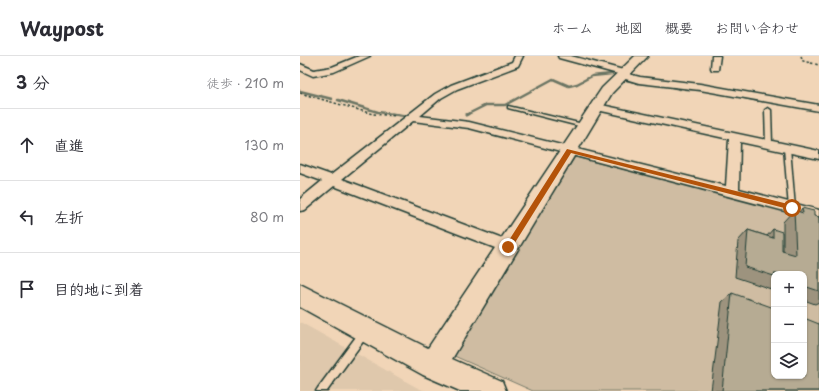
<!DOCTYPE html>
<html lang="ja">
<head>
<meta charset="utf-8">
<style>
	:root { --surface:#fff; --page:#f7f7f7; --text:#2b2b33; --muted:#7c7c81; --line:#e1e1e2 }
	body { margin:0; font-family:"Playpen Sans","Klee One",sans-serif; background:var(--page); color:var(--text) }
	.controls { position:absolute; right:12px; bottom:12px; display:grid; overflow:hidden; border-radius:8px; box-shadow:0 1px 3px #0004 }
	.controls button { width:36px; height:36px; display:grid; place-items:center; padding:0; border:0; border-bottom:1px solid var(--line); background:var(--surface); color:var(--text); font:20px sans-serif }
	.stop { position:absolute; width:12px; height:12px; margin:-9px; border:3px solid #b45309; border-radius:50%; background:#fff }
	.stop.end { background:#b45309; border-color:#fff; box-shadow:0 1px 4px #0008 }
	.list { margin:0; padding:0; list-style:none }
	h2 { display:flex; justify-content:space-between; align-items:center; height:52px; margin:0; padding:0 16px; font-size:17px }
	h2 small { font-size:13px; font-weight:400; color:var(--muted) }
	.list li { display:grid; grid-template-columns:26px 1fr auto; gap:12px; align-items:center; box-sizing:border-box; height:72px; padding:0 16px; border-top:1px solid var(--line) }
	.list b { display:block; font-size:15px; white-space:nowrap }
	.list em { font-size:13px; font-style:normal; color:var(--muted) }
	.icon { flex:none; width:22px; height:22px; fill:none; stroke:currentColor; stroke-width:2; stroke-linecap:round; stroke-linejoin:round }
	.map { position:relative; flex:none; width:519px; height:335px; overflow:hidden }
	header { display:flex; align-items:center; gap:24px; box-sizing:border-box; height:56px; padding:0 20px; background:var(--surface); border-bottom:1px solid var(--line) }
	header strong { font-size:19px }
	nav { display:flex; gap:22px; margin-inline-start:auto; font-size:14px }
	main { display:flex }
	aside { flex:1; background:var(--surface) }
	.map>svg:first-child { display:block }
	.built { fill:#dfc8ac }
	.green { fill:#cfbca2; stroke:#777c6b; fill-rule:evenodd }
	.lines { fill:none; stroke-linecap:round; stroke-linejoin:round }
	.stream-far1 { stroke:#6b7463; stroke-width:2.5 }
	.stream { stroke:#6b7463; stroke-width:3 }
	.lane-casing { stroke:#1f3d34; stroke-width:3 }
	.street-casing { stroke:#1f3d34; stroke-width:3 }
	.secondary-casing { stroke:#1f3d34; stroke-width:3 }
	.path { stroke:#1f3d34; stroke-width:1.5; stroke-dasharray:2.5 2; stroke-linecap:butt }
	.lane { fill:#f1d5b7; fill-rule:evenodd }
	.street { fill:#f1d5b7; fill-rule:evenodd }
	.secondary { fill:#f1d5b7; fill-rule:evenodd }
	.wall { fill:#9d937e; stroke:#1f3d34 }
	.building { fill:#b6ab93; stroke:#1f3d34 }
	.route { fill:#b45309 }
</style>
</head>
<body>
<header>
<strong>Waypost</strong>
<nav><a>ホーム</a><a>地図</a><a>概要</a><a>お問い合わせ</a></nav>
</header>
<main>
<aside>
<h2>3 分<small>徒歩 · 210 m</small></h2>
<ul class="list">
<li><svg class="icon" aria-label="ahead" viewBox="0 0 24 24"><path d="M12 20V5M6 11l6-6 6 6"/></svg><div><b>直進</b></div><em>130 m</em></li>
<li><svg class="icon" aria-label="left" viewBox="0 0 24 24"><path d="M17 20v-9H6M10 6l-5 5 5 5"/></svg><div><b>左折</b></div><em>80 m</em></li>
<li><svg class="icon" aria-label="arrive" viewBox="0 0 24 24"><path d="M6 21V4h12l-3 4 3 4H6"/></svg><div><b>目的地に到着</b></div></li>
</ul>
</aside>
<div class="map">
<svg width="519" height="335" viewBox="0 0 519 335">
	<rect width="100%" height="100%" fill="#f1d5b7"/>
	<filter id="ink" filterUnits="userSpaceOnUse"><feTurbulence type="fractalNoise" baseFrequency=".025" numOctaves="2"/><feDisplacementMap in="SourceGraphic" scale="8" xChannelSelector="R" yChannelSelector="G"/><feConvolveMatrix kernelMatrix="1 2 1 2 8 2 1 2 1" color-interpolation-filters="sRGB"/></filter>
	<g filter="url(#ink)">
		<path class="built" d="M0 266 116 331 125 335H0Z"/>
		<path class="green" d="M275 101 519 163V335H233L152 299ZM474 218H504V320H474Z"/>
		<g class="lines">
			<path class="stream-far1" d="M326 24 344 28
				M367 30 380 33
				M385 33H394
				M0 35 32 43
				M441 41 458 45
				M38 44 78 56 100 59
				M462 45 471 46
				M166 59 186 49H205L253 23 269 30 277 28 292 20 312 18"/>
			<path class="stream" d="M92 58 107 60
				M166 59 168 58"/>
			<g class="lane-casing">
				<path id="lane" d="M208 50 287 69 288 70 285 72 283 71 208 52Z
					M468 52 471 54 472 88 469 90 466 88 465 54Z
					M487 90 490 92 495 152 492 155 489 152 484 92Z
					M64 273 67 274 68 277 67 280 27 335H16L18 332 61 274Z"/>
			</g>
			<g class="street-casing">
				<path id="street" d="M59 0H70L34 16 13 20 0 14V8L14 14 32 11Z
					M215 0H223L218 10 157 33 141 42 120 60 169 66 426 130 429 83 297 54 292 51 297 48 519 95V103L440 86 439 133 519 154V164L169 72 113 65 42 123 213 187 215 191 213 195 208 197 203 195 34 130 5 154 0 155V143L22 125 0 117V108L31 119 135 38 151 29 212 6Z
					M258 0H271L327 15 328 18 340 21 400 28 519 49V55L400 34 339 27 319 21 318 18 259 2Z
					M412 0H420L418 14H412L411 12Z"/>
			</g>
			<g class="secondary-casing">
				<path id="secondary" d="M335 0H348L312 37 152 303 202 325 206 335H160L123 319 0 251V228L128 292 302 32Z"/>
			</g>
			<path class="path" d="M501 0 503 5 519 9
				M0 37 73 58 96 60"/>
			<use href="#lane" class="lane"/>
			<use href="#street" class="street"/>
			<use href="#secondary" class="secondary"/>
		</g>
		<path class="wall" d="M502 152 514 160 519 161V246L515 248 504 244V218H474V234L435 221 438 185 448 174 467 180 473 173 482 195 483 196V166L494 154 499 156Z
			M432 237 519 335H411L422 246Z"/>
		<path class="building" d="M502 152 514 155V160L519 161V235L504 230V218H474V220L445 211 448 174 473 182V173L482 176V195L496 199 494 154 503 157Z
			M432 237 474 252V320H504V262L519 268V335H422Z"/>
	</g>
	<path class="route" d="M267 93 492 149 495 152 492 154 271 97 211 193H206V189Z"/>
</svg>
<div class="controls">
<button>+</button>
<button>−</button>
<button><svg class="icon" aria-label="layers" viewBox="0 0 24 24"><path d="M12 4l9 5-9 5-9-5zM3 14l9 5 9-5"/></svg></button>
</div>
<div class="stop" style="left:492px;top:152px"></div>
<div class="stop end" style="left:208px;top:191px"></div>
</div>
</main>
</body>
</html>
